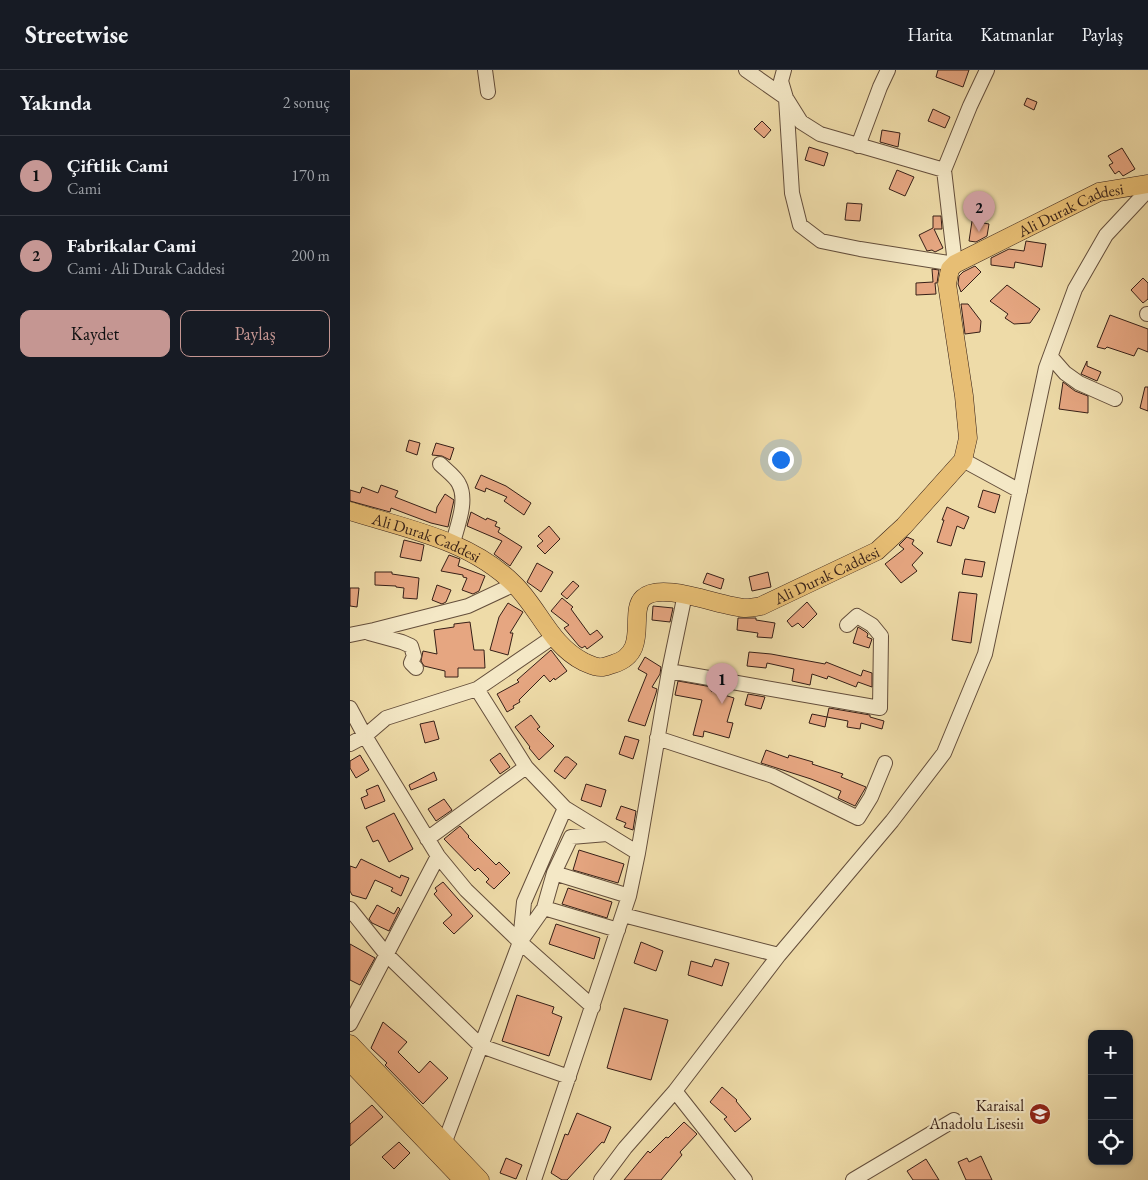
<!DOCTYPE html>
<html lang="tr">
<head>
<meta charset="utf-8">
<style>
	:root { --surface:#171b24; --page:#242831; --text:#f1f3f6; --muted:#9ea1a6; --line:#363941; --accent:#c59692 }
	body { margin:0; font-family:"EB Garamond",serif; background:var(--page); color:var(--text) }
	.controls { position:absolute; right:15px; bottom:15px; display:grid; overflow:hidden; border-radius:10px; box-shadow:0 1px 4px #0004 }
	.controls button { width:45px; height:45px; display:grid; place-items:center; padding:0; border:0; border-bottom:1px solid var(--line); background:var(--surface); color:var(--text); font:25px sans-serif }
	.you { position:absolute; left:430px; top:389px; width:18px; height:18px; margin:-12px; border:4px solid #fff; border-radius:50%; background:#1a73e8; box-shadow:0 0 0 8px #1a73e833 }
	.badge { display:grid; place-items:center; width:32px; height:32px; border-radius:50%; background:var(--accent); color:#111; font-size:16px; font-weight:700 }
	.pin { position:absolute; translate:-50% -41px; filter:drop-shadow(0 1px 2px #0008) }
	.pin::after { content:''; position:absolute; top:26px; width:18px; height:15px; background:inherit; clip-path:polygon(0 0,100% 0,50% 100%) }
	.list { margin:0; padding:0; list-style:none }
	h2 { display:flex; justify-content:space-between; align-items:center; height:65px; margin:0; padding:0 20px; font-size:21px }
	h2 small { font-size:16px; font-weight:400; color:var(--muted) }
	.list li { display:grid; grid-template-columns:32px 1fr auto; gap:15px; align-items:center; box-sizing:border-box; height:80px; padding:0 20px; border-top:1px solid var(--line) }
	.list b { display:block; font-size:19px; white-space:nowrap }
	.list p { margin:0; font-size:16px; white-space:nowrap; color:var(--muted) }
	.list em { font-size:16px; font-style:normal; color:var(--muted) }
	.actions { display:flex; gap:10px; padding:15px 20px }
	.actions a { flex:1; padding:11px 0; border:1px solid var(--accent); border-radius:10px; text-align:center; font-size:18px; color:var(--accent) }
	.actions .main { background:var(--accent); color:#111 }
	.icon { flex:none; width:28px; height:28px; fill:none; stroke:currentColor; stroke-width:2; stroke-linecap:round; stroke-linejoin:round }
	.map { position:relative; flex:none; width:798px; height:1110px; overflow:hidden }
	header { display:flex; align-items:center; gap:30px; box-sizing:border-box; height:70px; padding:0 25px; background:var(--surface); border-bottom:1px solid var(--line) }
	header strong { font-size:24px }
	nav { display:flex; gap:28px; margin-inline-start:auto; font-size:18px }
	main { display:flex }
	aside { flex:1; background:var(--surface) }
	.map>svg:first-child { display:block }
	.building { fill:#e6a681; stroke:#361f17 }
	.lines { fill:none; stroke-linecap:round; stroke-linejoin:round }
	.minor-casing { stroke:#644e3b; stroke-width:16 }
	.major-casing { stroke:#361f17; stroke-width:19 }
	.minor { stroke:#f4e8c6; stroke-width:14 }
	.major { stroke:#e7be74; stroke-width:18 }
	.labels { text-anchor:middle; stroke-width:4.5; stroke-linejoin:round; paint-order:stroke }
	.street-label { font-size:16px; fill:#361f17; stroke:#f4e8c6 }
	.poi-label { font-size:16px; fill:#361f17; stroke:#f4e8c6; text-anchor:end }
</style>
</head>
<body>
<header>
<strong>Streetwise</strong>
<nav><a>Harita</a><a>Katmanlar</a><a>Paylaş</a></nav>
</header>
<main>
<aside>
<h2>Yakında<small>2 sonuç</small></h2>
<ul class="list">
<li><span class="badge">1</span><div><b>Çiftlik Cami</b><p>Cami</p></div><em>170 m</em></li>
<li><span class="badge">2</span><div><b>Fabrikalar Cami</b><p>Cami · Ali Durak Caddesi</p></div><em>200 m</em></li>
</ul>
<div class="actions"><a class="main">Kaydet</a><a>Paylaş</a></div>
</aside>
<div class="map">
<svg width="798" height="1110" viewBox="0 0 798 1110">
	<rect width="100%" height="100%" fill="#eedba8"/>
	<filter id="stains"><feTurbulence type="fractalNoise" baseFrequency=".004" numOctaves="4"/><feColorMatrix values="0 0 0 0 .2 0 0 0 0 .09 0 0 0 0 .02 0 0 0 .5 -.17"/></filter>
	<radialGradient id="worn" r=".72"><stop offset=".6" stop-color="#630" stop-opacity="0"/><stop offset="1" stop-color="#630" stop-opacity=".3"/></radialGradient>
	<path class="building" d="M588 0H619L613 17 586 7Z
		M677 28 687 32 684 40 674 35Z
		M583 39 600 47 595 58 578 51Z
		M412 51 421 60 414 68 404 59Z
		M532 60 550 63 548 77 530 72Z
		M459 77 478 83 474 96 455 90Z
		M772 78 785 99 773 106 769 101 765 104 759 95 763 93 758 86Z
		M547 100 564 107 555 126 539 119Z
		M497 133 512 134 510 151 495 150Z
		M583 146H591L592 159H584L593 178 585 182 582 180 577 181 569 165 583 158Z
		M622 151 639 154 637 166 626 172 619 171Z
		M676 171 696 174 692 197 665 192 664 198 641 195V188L659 179 674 181Z
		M625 196 631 202 611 222 608 214 609 206 613 202Z
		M582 199 589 200 587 213H585L586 224 566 225V213L583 212Z
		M793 208 798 213V229L793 233 781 220Z
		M657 215 690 239 680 253 664 254 655 248 658 244 640 231Z
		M611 234H618L631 251 630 262 615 264Z
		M760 245 798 259V282L788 278 784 286 757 277 755 279 747 277Z
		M737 291V296L751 302 747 311 731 304Z
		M713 312 725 321 738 326V343L709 339Z
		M795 317H798V341L790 338Z
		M59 370 70 373 67 385 56 381Z
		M86 373 104 378 100 390 92 386 82 385Z
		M131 405 156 416 181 433 174 445 154 431 157 427 136 418 135 422 125 418Z
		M31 415 48 421 45 427 86 443 87 437 95 424 104 430 98 457 81 453 41 438 40 442 0 431V420L10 423 12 417 28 423Z
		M633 420 650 425 645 443 628 437Z
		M597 437 619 447 614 459 607 456 601 476 587 472 594 450H592Z
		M121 442 136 450 137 448 147 452 145 456 150 458 148 462 172 477 160 496 144 484 152 471 117 456Z
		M199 456 210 469 195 484 187 476 193 471 188 466Z
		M557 467 564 470 562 474 573 483 562 495 567 501 551 513 535 494 554 479 549 475Z
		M54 470 74 475 71 491 50 487Z
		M99 485 110 489 108 496 135 506 129 521 123 524 112 520 117 508 113 507V505L91 501Z
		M615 489 635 492 632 507 612 504Z
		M187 493 203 502 191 522 177 512Z
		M25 502H42V504L69 508 67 529 53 528 54 518 46 517V516L25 515Z
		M418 502 421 517 402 521 399 507Z
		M357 503 374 509 371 519 353 513Z
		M223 511 229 516 217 529 211 524Z
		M87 515 101 520 96 532 92 534 82 530Z
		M0 518H9L7 537 0 536Z
		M609 522 627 524 621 573 602 570Z
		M212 528 223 537 221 539 240 565 247 560 253 567 237 579 235 576 232 578 229 576 214 558 219 555 201 541Z
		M457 532 467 544 453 558 448 553 442 557 437 551Z
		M158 533 173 542 160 563H163L158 585 140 580 149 547Z
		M303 536 323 538 320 552 302 550Z
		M388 548H406V550L425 553 422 568 407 567 408 563 387 560Z
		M120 552 124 580H134L135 598H108V607H95V601L74 596 71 591 73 581 87 584 84 560 104 557V554Z
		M508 557 516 562 518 564 517 567 522 569 519 578 503 573Z
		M201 580 217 601 205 610 204 608 200 612 194 605 169 630 170 632 163 636 164 638 157 642 147 624 169 612 167 610Z
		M399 582 421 584 475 594 476 592 511 606 513 600 522 603V617L508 612 506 617 478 606 477 609 462 604 460 615 442 611 444 599 417 593 416 598 397 596Z
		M295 587 311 597 310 604 302 617 307 619 306 623 295 656 278 651 297 604 288 599Z
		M328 611 362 617 361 621 384 628 377 652 383 653 379 668 354 661 353 667 343 665 352 630 325 625Z
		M398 624 415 627 411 639 395 635Z
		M479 638 520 645V647L534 651 532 659 511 653 510 659 497 657 498 651 477 647Z
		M462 644 477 647 475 657 459 653Z
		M181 645 190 657 187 659 204 676 189 690 179 678 180 677 165 657Z
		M84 651 89 669 75 673 70 654Z
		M275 666 289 670 283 689 269 684Z
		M416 680 438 688 439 685 463 692 462 694 493 704 491 707 516 717 505 736 488 728 491 721 461 709 411 693Z
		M150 683 160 697 150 704 140 690Z
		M10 685 19 700 6 708 0 698V691Z
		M215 687H218L227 694 215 709 204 701Z
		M84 702 87 710 61 720 59 715Z
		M236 714 256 720 251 737 231 730Z
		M28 715 35 731 15 739 11 728 18 725 16 720Z
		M94 729 102 740 86 751 78 739Z
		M271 736 286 741 283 760 274 757 276 753 266 749Z
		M44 743 63 779 39 792 28 770 23 772 16 757Z
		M110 756 119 766 118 767 146 795 149 792 160 803 144 819 136 812 139 809 128 798 125 801 94 769Z
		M229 780 274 794 268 813 223 800Z
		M11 789 50 808 51 805 59 808 51 826 41 821 43 818 25 810 16 829 2 825 0 821V796L6 798Z
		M93 812 123 846 104 864 93 853 102 845 84 824 87 821 85 818Z
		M218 818 262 832 257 848 212 834Z
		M27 835 44 844 48 837 50 839 39 861 22 853 19 849Z
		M206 854 250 868 244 889 199 874Z
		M291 872 313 881 306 901 284 893Z
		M0 874 25 888 10 915 0 910Z
		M365 889 379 893 372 916 338 905 341 891 362 897Z
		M167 925 204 937 202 943 212 947 199 986 152 971Z
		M274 938 318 950 301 1010 257 998Z
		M33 952 57 972 48 982 69 1003 80 991 98 1008 73 1034 35 995 37 993 21 978Z
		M372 1017 387 1030 386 1031 401 1049 385 1062 374 1049 377 1047 360 1032Z
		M22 1035 33 1047 0 1076V1054Z
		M227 1043 261 1057 254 1073 252 1072 217 1110H212L201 1103 215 1064 218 1065Z
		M334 1052 347 1064 330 1082 332 1085 311 1110H274L298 1081 300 1083 316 1067 318 1068Z
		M49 1072 60 1083 44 1099 32 1087Z
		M631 1086 642 1110H616L608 1092 617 1088 619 1092Z
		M156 1088 172 1095 166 1109 150 1103Z
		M576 1089 589 1110H563L557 1101Z"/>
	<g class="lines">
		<g class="minor-casing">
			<path id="minor" d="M135 0 138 22
				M396 0 436 28 451 52 470 64 594 100
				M434 0 431 11 436 28 442 123 450 155 471 171 510 179 605 194 594 100 620 36 637 0
				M508 76 530 17 538 0
				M797 244H798
				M701 287 715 303 729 313 765 329
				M613 390 670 421
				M90 394C96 400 106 407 109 414 118 431 107 456 103 473
				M19 563 52 572 61 576 64 586 61 593 66 598
				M0 565 24 560 118 536 165 514
				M319 601 530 638 531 566 522 555 507 546 497 555
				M127 619 176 697 215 738 288 783
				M0 638 15 666 88 786 116 820 170 872 243 937
				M307 668 423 706 508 748 521 727 535 693
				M0 674 15 666 36 648 127 619 203 567
				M215 738 174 832 170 872 194 838 204 803 221 767 257 764
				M77 769 176 697
				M204 803 279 826
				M194 838 268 860
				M0 839 36 884 131 976 219 1007
				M273 845 429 885
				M0 954 88 786
				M325 1021 395 1110
				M94 1074 170 872
				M184 1110 279 826 288 783 319 601 335 524
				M251 1110 275 1078 325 1021 429 885 542 751 594 683 635 584 696 298 725 219 756 165 798 120
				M503 1110 604 1050"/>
		</g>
		<g class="major-casing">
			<g id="major">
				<path id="s1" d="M0 441C57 459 120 470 164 514 189 538 200 575 234 592 239 594 246 598 252 597 255 597 259 595 263 594 301 583 278 542 293 528 312 510 373 538 396 538 401 538 406 537 411 536L527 481 554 456 613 390 618 368 614 326 597 214 600 199 605 194 749 122 798 114"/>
				<path d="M0 974 130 1110"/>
				<path d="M0 992 113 1110"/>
			</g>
		</g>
		<use href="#minor" class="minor"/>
		<use href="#major" class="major"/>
	</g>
	<defs>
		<g id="school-disc" transform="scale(1.125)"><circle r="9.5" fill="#8f2418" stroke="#f4e8c6"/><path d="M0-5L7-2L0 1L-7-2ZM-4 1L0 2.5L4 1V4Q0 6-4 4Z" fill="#fff"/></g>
	</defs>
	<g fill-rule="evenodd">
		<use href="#school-disc" x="690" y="1044"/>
	</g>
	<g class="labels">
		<g class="street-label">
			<text dy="6" stroke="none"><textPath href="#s1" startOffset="1100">Ali Durak Caddesi</textPath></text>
			<text dy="6" stroke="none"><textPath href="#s1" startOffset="81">Ali Durak Caddesi</textPath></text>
			<text dy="6" stroke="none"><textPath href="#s1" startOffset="590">Ali Durak Caddesi</textPath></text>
		</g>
		<g class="poi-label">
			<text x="674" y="1041">Karaisal<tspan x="674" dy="18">Anadolu Lisesiı</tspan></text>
		</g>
	</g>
	<rect width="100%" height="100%" filter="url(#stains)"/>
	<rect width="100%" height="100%" fill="url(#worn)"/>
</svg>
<div class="controls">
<button>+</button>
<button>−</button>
<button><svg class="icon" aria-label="locate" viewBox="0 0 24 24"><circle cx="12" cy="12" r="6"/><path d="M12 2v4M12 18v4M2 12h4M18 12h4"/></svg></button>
</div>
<div class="you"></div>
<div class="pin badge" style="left:372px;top:634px">1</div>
<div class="pin badge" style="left:629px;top:162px">2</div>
</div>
</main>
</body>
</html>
